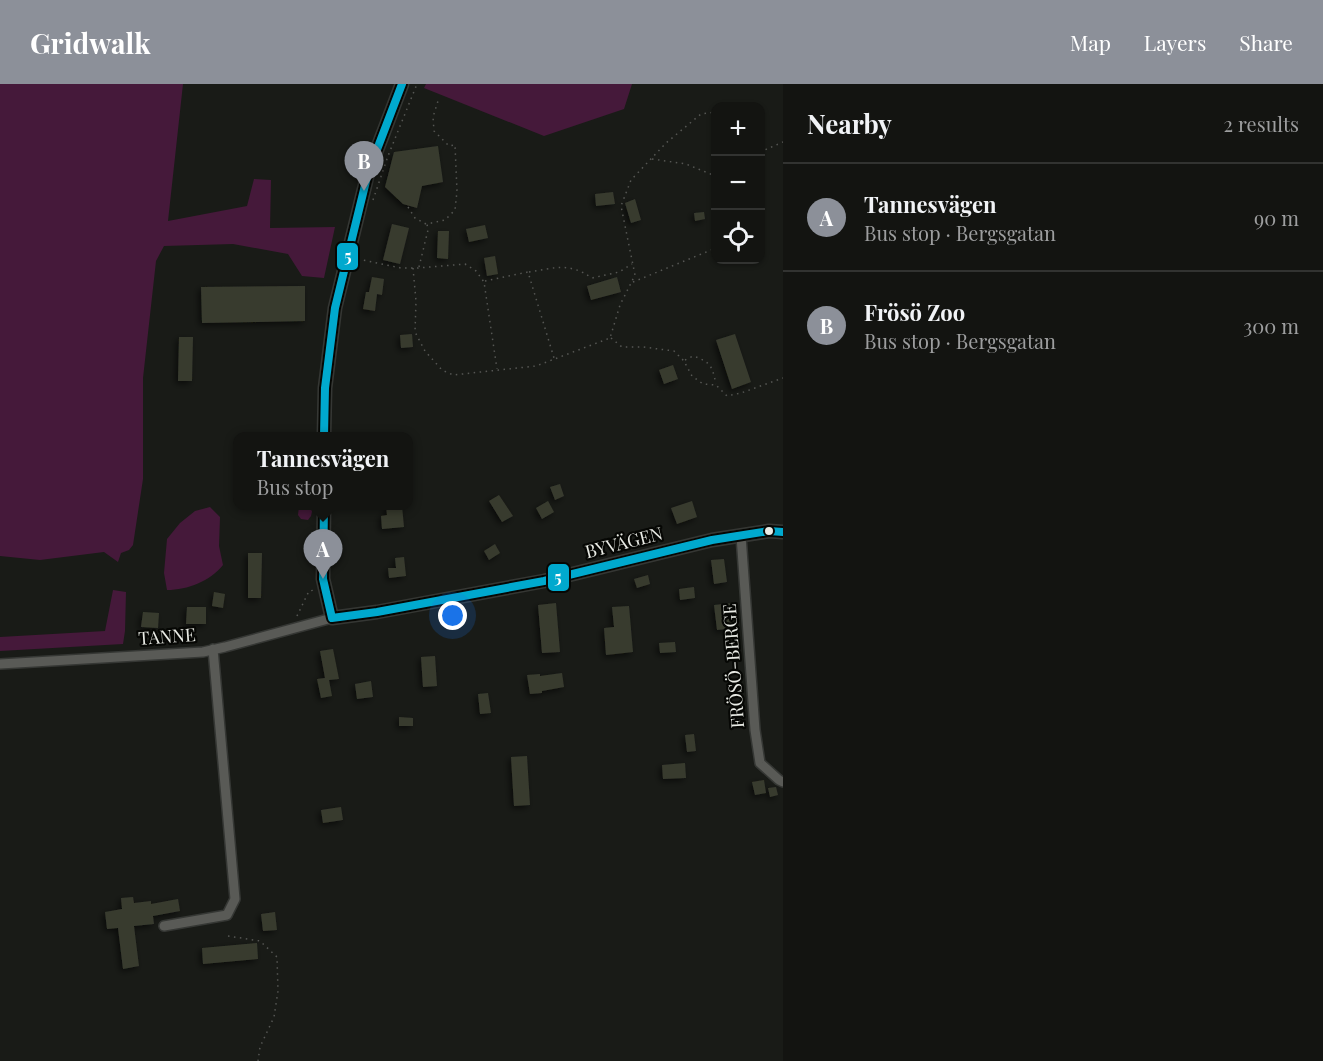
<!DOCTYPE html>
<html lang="en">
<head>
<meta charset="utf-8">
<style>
	:root { --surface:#131411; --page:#1c1d1a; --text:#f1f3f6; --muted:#9d9e9f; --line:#323331; --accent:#8c9099 }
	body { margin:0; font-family:"Playfair Display",serif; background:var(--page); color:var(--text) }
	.controls { position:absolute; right:18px; top:18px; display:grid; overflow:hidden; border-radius:12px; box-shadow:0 2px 4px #0004 }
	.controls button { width:54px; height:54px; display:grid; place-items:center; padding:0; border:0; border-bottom:2px solid var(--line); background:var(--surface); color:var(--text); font:30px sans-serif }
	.you { position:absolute; left:453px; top:532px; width:21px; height:21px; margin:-15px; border:4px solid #fff; border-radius:50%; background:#1a73e8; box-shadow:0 0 0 9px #1a73e833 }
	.badge { display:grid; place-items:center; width:39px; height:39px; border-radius:50%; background:var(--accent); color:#fff; font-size:20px; font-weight:700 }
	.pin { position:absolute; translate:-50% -50px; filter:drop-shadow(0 2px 3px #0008) }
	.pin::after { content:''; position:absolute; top:32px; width:21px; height:18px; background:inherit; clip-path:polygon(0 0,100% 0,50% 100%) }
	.popup { position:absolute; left:233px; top:348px; width:180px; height:78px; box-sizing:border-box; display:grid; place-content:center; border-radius:12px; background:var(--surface); filter:drop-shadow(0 2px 4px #0005); font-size:20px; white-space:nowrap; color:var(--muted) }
	.popup b { font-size:22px; color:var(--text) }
	.popup::after { content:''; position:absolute; left:50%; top:100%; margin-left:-12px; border:12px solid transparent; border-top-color:var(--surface) }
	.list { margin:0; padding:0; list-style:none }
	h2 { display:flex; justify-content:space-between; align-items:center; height:78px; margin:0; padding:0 24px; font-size:26px }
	h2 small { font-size:20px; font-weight:400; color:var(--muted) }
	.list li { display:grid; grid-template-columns:39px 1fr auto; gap:18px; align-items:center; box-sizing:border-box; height:108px; padding:0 24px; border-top:2px solid var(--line) }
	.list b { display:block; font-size:22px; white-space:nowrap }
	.list p { margin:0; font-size:20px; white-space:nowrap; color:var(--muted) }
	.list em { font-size:20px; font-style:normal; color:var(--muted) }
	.icon { flex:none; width:33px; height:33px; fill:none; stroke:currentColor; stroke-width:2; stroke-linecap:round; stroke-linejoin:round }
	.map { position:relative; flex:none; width:783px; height:977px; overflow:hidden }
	header { display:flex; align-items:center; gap:36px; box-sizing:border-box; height:84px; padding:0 30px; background:var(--accent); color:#fff }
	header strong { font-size:28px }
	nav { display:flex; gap:33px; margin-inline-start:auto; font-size:21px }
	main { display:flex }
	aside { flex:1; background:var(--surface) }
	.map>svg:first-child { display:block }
	.green { fill:#45193a }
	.building { fill:#383b2f; filter:url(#shadow) }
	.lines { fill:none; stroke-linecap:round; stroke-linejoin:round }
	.street-casing { stroke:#353734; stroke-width:12 }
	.secondary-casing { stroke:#353734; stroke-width:15 }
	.path { stroke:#565754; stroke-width:1.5; stroke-dasharray:1.5 4.5; stroke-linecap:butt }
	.street { stroke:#595a56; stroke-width:9 }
	.secondary { stroke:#54564e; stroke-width:12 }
	.bus-1-casing { stroke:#060704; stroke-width:12 }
	.bus-1 { stroke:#00a9ce; stroke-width:8 }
	.bus-dot { fill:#e9ebe5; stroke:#060704; stroke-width:2 }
	.labels { text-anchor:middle; stroke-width:4.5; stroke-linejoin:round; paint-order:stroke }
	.street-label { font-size:18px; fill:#e9ebe5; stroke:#060704 }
	.line-badge { stroke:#060704; stroke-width:2 }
	.badge-label { font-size:16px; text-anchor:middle; font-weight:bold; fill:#fff }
</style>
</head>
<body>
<header>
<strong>Gridwalk</strong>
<nav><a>Map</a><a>Layers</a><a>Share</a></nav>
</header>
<main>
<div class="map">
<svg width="783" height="977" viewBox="0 0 783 977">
	<defs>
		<filter id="shadow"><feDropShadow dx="-2.5" dy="2.5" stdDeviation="3" flood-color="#0009"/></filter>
	</defs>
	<rect width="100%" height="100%" fill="#191b17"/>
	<path class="green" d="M0 0H183L168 137 247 122 254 95 271 96 270 144 335 143 324 194 302 192 288 170 233 160 164 162 156 177 143 294V395L133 461 129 466 121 469 118 478 104 468 40 476 0 472Z
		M426 0H632L624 25 544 52 424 4Z
		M299 422H312L313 423 311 432 308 436 301 435 298 431Z
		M210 423 220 433 219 462 223 481C210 497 188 506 167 506L164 489 167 455 180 439 195 427Z
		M113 506 126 508 125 547 123 560 0 567V553L105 547Z"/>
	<path class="building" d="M438 62 443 98 422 102 417 124 403 120 385 103 394 68Z
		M613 108 615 120 596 122 595 110Z
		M635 115 641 136 631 139 625 119Z
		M704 128 705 135 695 137 694 129Z
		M392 140 409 144 400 180 383 176Z
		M485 141 488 154 469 158 466 145Z
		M438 147H449L448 175 437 174Z
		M495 172 498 190 487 192 484 174Z
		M372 193 384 195 382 211 377 210 375 227 363 225 366 208H369Z
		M617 193 621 208 591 216 587 202Z
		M305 202V237L202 239 201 203Z
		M412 250 413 263 401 264 400 251Z
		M735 250 751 298 732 305 716 256Z
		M179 253H193L192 297H178Z
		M673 281 678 295 664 300 659 286Z
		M560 400 564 412 555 416 550 403Z
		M499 411 513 432 502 438 489 417Z
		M548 417 554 428 542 435 536 424Z
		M692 417 697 433 677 440 671 424Z
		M386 422H402L404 443 382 445 381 432 387 431Z
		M495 460 500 469 489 476 484 467Z
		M248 469H262L261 514H248Z
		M404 473 406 492 389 494 388 484H396L395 474Z
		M724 475 727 498 714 500 711 476Z
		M648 491 650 500 637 504 634 495Z
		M694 503 695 514 680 516 679 505Z
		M214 508 225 510 223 524 212 522Z
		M556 519 560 568 542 569 538 521Z
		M733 519 736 544 717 546 714 521Z
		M629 522 633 568 606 571 604 544 614 543 612 523Z
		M187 523H206V540H186Z
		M143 528 159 529 158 544 141 543Z
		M675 558 676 568 660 569 659 559Z
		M333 565 339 595 329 596 332 612 321 614 317 595 325 594 320 567Z
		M435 572 437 602 423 603 421 573Z
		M562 589 564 603 542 607V609L530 610 527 591 540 590V592Z
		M371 597 373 613 357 615 355 600Z
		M488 609 491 629 480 630 478 610Z
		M399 633 413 634V642H399Z
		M694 650 696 667 687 668 685 651Z
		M527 672 530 721 514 722 511 673Z
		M685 679 686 694 663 695 662 681Z
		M764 696 766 709 755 711 752 698Z
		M776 703 778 711 770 713 768 704Z
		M341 723 343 736 323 739 321 726Z
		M133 813 134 819 151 817V820L178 815 180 827 153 832 154 840 134 842 139 882 123 885 118 844 107 845 105 828 122 825 121 814Z
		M275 828 277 846 263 847 261 830Z
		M257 859 258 875 203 880 202 864Z"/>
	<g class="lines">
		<g class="street-casing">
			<path id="street" d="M741 452 755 646 760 679 779 696 783 698
				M0 580 203 568 225 563 332 534
				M164 842 227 831 235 815 213 565"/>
		</g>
		<g class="secondary-casing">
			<path id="secondary" d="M324 352 325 304 335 224 368 89 402 0
				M324 422 323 495 332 534 377 528 544 497 712 456 769 447 783 448"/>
		</g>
		<path class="path" d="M760 68 783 58
			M652 75 686 80 713 91 716 95
			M373 116 388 72 417 0
			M408 123 415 134 426 140
			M358 175 401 184H418L465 180 476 187 484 198 497 285
			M419 183 428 146 427 140 445 136 455 126 457 107 455 61 449 62 434 47 433 33 438 17
			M413 184 416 217 415 248 425 267 442 286 453 291 536 282 610 254 620 221 635 191 621 122 631 96 666 59 701 30 716 28
			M529 188C554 184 569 178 592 194L619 188 632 180
			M485 197 528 188 554 274
			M633 198 716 164
			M611 254 622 263H643L674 267 684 277 692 292 703 300 716 301 727 312 741 309 783 294
			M685 276 693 272C711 278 712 282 716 300
			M297 532 309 507 315 506
			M228 852 260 857 277 873 278 907 274 933 260 963 258 977"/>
		<use href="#street" class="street"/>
		<use href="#secondary" class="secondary"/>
		<g class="bus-1-casing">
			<path id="bus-1" d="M324 352 325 304 335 224 368 89 402 0
				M324 422 323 495 332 534
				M332 534 377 528 544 497 712 456 769 447 783 448"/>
		</g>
		<use href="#bus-1" class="bus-1"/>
	</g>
	<circle class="bus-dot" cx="769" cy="447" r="5"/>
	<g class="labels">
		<g class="street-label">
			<text transform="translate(624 459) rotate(-14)" y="6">BYVÄGEN</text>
			<text transform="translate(167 553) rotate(-4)" y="6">TANNE</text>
			<text transform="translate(734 582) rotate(-94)" y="6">FRÖSÖ-BERGE</text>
		</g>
	</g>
	<g class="line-badge">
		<rect x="336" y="158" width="23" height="29" rx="6" fill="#00a9ce"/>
		<rect x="547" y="479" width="23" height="29" rx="6" fill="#00a9ce"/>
	</g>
	<g class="badge-label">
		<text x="348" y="178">5</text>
		<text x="558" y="499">5</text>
	</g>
</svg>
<div class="controls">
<button>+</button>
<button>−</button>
<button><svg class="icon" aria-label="locate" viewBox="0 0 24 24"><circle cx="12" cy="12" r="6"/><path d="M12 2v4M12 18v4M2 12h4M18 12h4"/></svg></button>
</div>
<div class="you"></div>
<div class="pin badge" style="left:323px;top:495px">A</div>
<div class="popup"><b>Tannesvägen</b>Bus stop</div>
<div class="pin badge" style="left:364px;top:107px">B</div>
</div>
<aside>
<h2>Nearby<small>2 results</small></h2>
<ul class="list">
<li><span class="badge">A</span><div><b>Tannesvägen</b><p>Bus stop · Bergsgatan</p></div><em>90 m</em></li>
<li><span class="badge">B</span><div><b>Frösö Zoo</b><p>Bus stop · Bergsgatan</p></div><em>300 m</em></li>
</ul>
</aside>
</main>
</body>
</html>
